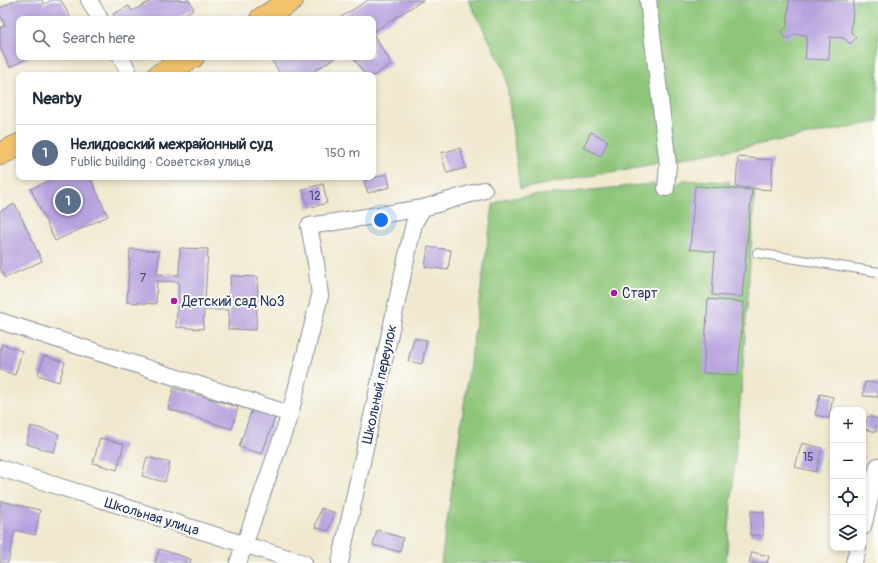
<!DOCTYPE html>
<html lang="en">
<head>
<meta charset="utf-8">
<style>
	:root { --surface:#fff; --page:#f6f6f7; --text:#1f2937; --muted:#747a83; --line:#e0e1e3; --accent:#1a73e8 }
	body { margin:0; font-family:Pangolin,sans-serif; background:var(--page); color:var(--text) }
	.controls { position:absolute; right:12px; bottom:12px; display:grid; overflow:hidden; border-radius:8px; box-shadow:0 2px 6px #0003 }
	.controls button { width:36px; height:36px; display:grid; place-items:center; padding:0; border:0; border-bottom:1px solid var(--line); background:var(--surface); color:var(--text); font:20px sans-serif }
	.you { position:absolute; left:381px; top:220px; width:14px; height:14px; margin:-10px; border:3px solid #fff; border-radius:50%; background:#1a73e8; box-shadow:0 0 0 6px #1a73e833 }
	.badge { display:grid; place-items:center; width:26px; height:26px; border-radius:50%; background:var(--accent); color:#fff; font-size:13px; font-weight:700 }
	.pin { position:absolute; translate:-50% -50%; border:2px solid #fff; box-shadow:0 1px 4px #0006 }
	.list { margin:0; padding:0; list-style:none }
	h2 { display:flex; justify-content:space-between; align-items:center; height:52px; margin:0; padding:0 16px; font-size:17px }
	h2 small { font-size:13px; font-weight:400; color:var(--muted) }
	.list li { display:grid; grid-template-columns:26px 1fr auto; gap:12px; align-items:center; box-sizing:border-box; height:56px; padding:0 16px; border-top:1px solid var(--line) }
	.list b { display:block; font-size:15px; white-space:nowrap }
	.list p { margin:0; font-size:13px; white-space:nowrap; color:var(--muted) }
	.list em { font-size:13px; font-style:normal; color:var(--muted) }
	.icon { flex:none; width:22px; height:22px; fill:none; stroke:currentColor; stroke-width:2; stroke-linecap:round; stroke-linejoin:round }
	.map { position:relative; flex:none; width:878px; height:563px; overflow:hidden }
	.search { position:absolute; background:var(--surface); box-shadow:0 2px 6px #0003; left:16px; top:16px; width:360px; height:44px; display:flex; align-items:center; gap:10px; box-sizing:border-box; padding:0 14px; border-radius:8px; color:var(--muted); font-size:15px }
	.panel { position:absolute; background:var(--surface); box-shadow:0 2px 6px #0003; left:16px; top:72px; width:360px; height:108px; border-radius:8px }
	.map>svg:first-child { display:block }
	.green { fill:#8ec679; stroke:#547a6c }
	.building { fill:#b6a2de }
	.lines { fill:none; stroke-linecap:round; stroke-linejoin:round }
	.lane-casing { stroke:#868c96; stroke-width:10 }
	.street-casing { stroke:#868c96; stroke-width:18 }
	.primary-casing { stroke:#868c96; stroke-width:24 }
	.lane { stroke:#fff; stroke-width:8 }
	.street { stroke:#fff; stroke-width:16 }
	.primary { stroke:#f2c36a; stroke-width:22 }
	.poi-dot { fill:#b5179e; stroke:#fdfcf7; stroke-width:1.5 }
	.labels { text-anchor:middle; stroke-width:4; stroke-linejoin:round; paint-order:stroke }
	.number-label { font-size:12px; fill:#424c7e }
	.poi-label { font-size:14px; fill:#1b2f5e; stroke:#fdfcf7; text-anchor:start }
	.street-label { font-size:14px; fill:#1b2f5e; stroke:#fdfcf7 }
</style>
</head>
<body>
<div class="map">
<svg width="878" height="563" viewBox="0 0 878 563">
	<rect width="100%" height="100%" fill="#fdfcf7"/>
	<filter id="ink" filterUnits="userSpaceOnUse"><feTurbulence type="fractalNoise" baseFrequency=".025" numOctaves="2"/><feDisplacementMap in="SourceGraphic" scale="8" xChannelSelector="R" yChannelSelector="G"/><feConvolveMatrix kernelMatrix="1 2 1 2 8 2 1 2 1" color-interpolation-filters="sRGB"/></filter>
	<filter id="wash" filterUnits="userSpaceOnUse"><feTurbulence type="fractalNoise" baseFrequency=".012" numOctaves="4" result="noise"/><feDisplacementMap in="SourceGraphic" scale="16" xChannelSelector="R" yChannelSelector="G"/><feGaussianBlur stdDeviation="0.9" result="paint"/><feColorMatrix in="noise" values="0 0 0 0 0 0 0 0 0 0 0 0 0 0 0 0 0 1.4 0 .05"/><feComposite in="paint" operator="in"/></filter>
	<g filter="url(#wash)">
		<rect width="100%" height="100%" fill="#f0e9cf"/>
		<path class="green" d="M468 0H878V122L520 189 505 70Z
			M684 180 730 182 729 186 755 189 742 381 726 563H441L493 205 502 199 652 184 675 186Z"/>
		<g id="blocks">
			<path class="building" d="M16 0H42L44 4 52 0H61L71 19H19V57H30L10 67 0 48V28L5 25 0 15V8Z
				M153 0H189L194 9 175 19H116L113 14 129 6 132 11Z
				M368 0H423L373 32V19H338Z
				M789 0H854L851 32 856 38 850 44 844 38 830 37 829 60 805 59 807 35 793 34 787 40 781 32 787 27Z
				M373 34 392 64 373 76 365 75 353 57H373Z
				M279 57H336L308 75H281L272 61Z
				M591 132 608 141 601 156 583 147Z
				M460 148 466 168 447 173 441 153Z
				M738 157 773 160 771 190 736 187Z
				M387 174 390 187 368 193 364 181Z
				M56 177H90L108 216 55 241 31 189Z
				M323 184 327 203 308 208 303 189Z
				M695 186 752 190 742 297 712 295 715 252 690 249Z
				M15 204 42 261 5 278 0 268V211Z
				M428 247 451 250 448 270 425 267Z
				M180 248 208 249 205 300 229 301 231 276 258 277 256 330 228 329 229 310H204L203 329 176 327 179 282 157 281 156 304 127 302 130 249 159 251 157 274 179 275Z
				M708 299 744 302 738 375 703 373Z
				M414 338 427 340 422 364 408 361Z
				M2 344 22 351 15 375 0 370V352Z
				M44 356 65 362 59 382 38 375Z
				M865 382 878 383V397L863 396Z
				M174 388 238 407 232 429 168 409Z
				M820 394 833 397 829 418 815 415Z
				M252 409 275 417 262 454 239 447Z
				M868 416 878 419 876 432 865 429Z
				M31 426 59 434 54 452 26 444Z
				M100 438 124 444 117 470 93 463Z
				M802 443 822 448 816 472 795 467Z
				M147 457 170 463 165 482 142 476Z
				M0 501 40 510 35 535 15 530 8 563H0Z
				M321 508 335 513 328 531 315 527Z
				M751 511 764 512 763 536 750 535Z
				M377 530 403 538 400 552 373 545Z
				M159 549 191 559 190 563H155Z
				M752 552 769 556 767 563H749Z"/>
		</g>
	</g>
	<g filter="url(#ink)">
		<use href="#blocks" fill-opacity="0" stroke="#868c96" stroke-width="1"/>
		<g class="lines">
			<g class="lane-casing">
				<path id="lane" d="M757 253 878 272"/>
			</g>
			<g class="street-casing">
				<path id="street" d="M89 0 100 19
					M648 0 668 165 666 188
					M121 57 130 75
					M0 321 290 414
					M0 468 304 563
					M863 527 878 466
					M238 563 290 414 320 296 316 263 309 226 423 208 484 190
					M340 563 414 223 423 208
					M854 563 858 548"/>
			</g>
			<g class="primary-casing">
				<path id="primary" d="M261 19 292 0
					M159 75 193 57
					M0 154 19 145"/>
			</g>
			<use href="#lane" class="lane"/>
			<use href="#street" class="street"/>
			<use href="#primary" class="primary"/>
		</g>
	</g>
	<g class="poi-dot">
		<circle cx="614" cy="293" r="4"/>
		<circle cx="174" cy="301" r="4"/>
	</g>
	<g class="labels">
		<g class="number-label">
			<text x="315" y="200">12</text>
			<text x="143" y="282">7</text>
			<text x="808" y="461">15</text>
		</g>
		<g class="poi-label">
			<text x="622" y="298">Старт</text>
			<text x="182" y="306">Детский сад №3</text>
		</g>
		<g class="street-label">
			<text transform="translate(379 384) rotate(-78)" y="5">Школьный переулок</text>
			<text transform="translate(152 516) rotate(17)" y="5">Школьная улица</text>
		</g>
	</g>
</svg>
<div class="controls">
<button>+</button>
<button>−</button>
<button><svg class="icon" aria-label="locate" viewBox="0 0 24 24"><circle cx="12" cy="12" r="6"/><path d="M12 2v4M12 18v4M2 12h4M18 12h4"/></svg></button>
<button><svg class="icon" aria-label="layers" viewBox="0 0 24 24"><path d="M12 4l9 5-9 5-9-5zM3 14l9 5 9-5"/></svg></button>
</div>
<div class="you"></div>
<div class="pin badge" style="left:68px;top:201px;background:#5c6f8a">1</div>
<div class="search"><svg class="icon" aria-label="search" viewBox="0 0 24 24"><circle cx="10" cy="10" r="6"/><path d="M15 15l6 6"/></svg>Search here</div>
<section class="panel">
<h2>Nearby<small></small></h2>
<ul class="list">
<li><span class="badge" style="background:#5c6f8a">1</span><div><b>Нелидовский межрайонный суд</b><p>Public building · Советская улица</p></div><em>150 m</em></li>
</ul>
</section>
</div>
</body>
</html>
